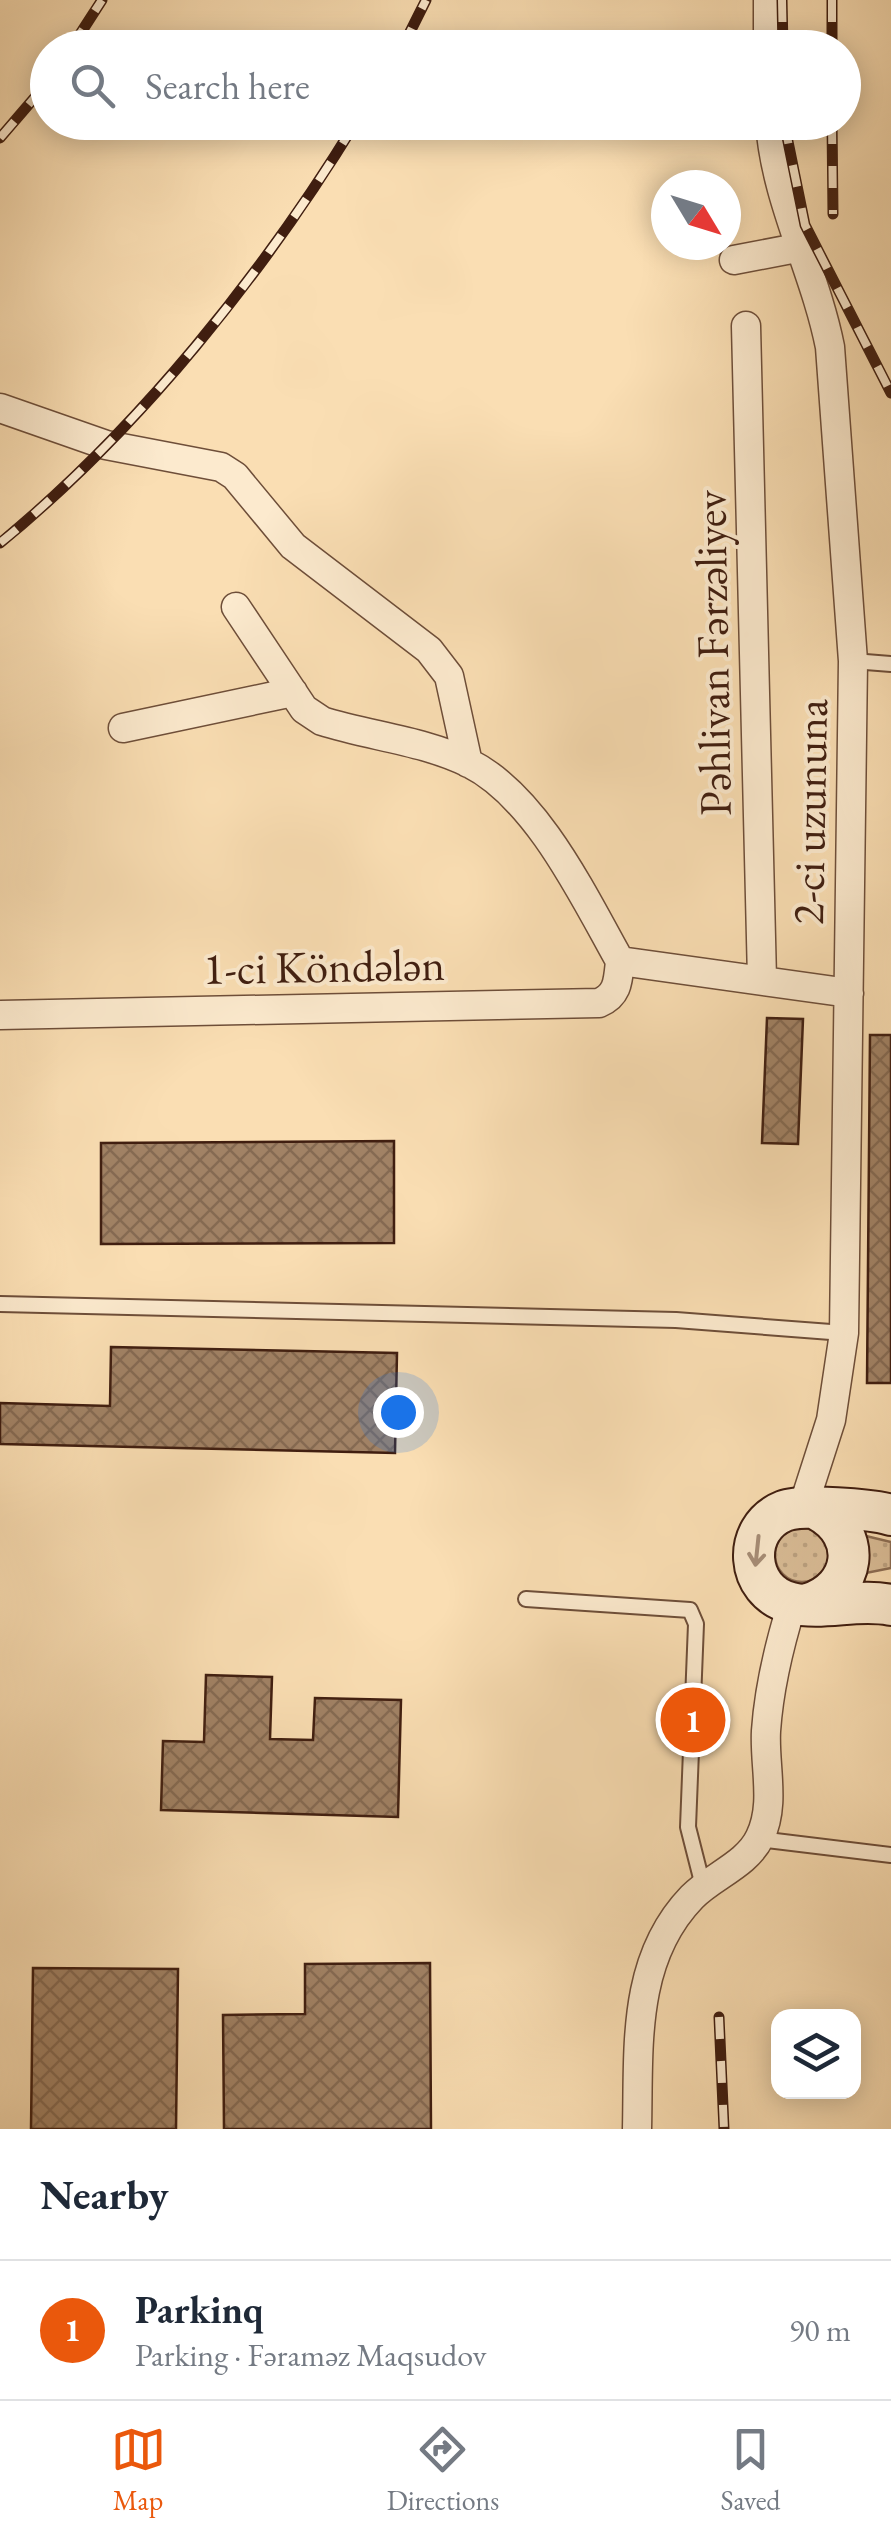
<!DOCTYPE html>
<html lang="en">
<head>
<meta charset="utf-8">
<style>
	:root { --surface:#fff; --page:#f6f6f7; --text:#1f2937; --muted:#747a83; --line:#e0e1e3; --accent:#ea580c }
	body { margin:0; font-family:"EB Garamond",serif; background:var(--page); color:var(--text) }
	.controls { position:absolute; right:30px; bottom:30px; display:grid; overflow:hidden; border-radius:20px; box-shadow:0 5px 25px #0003 }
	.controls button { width:90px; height:90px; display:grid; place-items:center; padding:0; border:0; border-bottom:2px solid var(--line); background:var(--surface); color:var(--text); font:50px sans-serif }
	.compass { position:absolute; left:651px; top:170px; width:90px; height:90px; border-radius:50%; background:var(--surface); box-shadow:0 5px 25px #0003; rotate:128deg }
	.you { position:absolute; left:398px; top:1412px; width:35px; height:35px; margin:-25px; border:8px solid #fff; border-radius:50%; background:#1a73e8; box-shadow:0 0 0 15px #1a73e833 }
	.badge { display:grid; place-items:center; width:65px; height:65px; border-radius:50%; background:var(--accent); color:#fff; font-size:32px; font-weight:700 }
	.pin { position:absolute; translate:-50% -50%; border:5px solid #fff; box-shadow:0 2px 10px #0006 }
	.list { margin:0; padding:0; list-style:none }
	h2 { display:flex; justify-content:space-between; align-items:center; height:130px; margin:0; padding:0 40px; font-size:42px }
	h2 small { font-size:32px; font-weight:400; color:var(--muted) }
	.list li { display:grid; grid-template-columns:65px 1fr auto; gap:30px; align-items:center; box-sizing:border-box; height:140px; padding:0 40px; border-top:2px solid var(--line) }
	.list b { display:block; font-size:38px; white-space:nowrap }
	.list p { margin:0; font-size:32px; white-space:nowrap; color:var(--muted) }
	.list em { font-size:32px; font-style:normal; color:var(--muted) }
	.icon { flex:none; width:55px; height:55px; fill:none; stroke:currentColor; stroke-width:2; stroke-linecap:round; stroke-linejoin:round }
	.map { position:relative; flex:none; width:891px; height:2129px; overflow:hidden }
	.search { position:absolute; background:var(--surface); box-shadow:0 5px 25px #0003; left:30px; right:30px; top:30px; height:110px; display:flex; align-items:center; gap:25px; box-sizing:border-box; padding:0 35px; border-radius:55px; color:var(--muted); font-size:38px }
	.sheet { height:270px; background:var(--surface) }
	nav { display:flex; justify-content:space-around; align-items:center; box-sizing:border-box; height:140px; border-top:2px solid var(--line); background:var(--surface); font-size:28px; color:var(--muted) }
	nav a { display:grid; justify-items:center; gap:5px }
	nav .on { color:var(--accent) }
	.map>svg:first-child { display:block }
	.green { fill:url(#green-dots); stroke:#8d6e54; stroke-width:2.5 }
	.building { fill:url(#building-cross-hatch); stroke:#401e10; stroke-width:2.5 }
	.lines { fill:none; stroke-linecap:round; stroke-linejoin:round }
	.lane-casing { stroke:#6e4e39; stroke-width:18 }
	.street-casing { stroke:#6e4e39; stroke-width:31 }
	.secondary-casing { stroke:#401e10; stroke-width:44 }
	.lane { stroke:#fceace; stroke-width:14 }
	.street { stroke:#fceace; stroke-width:28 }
	.secondary { stroke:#fceace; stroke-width:40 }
	.rail-casing { stroke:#401e10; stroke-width:11 }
	.rail { stroke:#fceace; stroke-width:8; stroke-dasharray:22; stroke-linecap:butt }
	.oneway { stroke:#a78e78 }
	.labels { text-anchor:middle; stroke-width:8; stroke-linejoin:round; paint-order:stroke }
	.street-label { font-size:45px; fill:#401e10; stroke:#fceace }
</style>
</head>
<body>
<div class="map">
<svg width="891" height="2129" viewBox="0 0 891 2129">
	<defs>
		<pattern id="green-dots" width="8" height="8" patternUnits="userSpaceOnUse" patternTransform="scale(2.5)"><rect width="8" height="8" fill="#dabd97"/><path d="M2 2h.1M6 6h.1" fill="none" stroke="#bca281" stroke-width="1.8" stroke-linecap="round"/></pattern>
		<pattern id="building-cross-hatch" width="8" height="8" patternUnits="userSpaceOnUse" patternTransform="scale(2.5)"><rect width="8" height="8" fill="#a18265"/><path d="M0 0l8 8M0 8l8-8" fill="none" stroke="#856a52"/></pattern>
	</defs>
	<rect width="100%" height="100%" fill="#fadeb3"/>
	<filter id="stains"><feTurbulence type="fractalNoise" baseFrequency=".002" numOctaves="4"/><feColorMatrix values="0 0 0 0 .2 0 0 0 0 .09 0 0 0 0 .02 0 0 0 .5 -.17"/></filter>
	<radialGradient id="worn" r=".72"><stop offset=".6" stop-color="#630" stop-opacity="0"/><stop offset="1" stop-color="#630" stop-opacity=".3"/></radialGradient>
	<path class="green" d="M775 1555a27 27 0 1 1 54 0a27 27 0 1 1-54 0Z
		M866 1536 891 1542V1568L866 1573Z"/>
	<path class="building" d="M767 1018 803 1019 798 1144 762 1143Z
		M870 1035H891V1383H867Z
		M394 1141V1243L101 1244V1143Z
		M111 1347 397 1353 395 1453 0 1444V1403L110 1406Z
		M206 1675 272 1677 270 1739 313 1740 315 1698 401 1700 398 1817 161 1810 163 1741 204 1742Z
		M430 1963 431 2129H224L223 2015 305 2014V1964Z
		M33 1968 178 1969 176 2129H31Z"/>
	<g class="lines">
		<g class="lane-casing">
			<path id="lane" d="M853 661 891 664
				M0 1304 676 1320 844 1333
				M526 1599 690 1610 696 1624 688 1827 703 1886
				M759 1839 891 1855"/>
		</g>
		<g class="street-casing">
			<path id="street" d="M768 0V48
				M770 122C775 200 815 271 830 347L853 661 844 1333 831 1420 803 1507
				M734 260 802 247
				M746 326 762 979
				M0 408 106 445 221 467 235 476 293 546 429 650 449 676 468 763
				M236 607 304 709 322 721C369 736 425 741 469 763 537 797 584 897 620 961
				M123 728 293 692
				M620 961 849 993
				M0 1015 599 1003C618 995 618 981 620 961
				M637 2129C639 2048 631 1960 692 1897 712 1876 747 1865 760 1837 776 1804 764 1766 766 1731 769 1687 779 1646 792 1604"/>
		</g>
		<g class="secondary-casing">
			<path id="secondary" d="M891 1515C872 1509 802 1504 784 1511 741 1528 745 1592 791 1603 823 1611 858 1598 891 1605
				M808 1604C856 1589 864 1535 818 1510"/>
		</g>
		<use href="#lane" class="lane"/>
		<use href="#street" class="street"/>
		<use href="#secondary" class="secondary"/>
		<g class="rail-casing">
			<path id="rail" d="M782 0 783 48
				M832 0V48
				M71 48 102 0
				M402 48 426 0
				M784 122 805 225 891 393
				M832 122 833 214
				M0 138 48 82
				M0 543C138 430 263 274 356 122
				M719 2017 724 2129"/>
		</g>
		<use href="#rail" class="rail"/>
	</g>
	<defs><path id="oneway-shaft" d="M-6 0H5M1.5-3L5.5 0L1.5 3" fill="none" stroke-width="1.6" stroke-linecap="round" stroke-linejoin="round" transform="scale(2.5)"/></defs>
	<use class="oneway" href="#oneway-shaft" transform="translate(757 1551) rotate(96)"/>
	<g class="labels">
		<g class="street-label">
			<text transform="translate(712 653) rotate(-91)" y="16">Pəhlivan Fərzəliyev</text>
			<text transform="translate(809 812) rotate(-89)" y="16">2-ci uzununa</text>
			<text transform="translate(324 966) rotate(-1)" y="16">1-ci Köndələn</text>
		</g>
	</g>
	<rect width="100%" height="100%" filter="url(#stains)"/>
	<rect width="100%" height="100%" fill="url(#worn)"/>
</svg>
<div class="controls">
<button><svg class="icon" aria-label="layers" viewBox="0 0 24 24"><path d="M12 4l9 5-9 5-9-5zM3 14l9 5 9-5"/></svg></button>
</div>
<svg class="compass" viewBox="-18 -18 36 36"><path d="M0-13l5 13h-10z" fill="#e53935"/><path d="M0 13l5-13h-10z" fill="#747a83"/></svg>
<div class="you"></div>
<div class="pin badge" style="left:693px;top:1720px">1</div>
<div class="search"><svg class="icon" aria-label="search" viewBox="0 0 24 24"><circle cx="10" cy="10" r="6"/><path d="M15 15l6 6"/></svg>Search here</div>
</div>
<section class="sheet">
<h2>Nearby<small></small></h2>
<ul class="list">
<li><span class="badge">1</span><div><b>Parkinq</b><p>Parking · Fəraməz Maqsudov</p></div><em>90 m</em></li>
</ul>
</section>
<nav>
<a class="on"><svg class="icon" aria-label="map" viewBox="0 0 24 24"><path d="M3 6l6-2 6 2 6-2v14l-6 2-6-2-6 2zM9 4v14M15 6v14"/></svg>Map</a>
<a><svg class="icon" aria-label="directions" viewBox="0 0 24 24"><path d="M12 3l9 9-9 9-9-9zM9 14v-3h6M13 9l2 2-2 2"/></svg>Directions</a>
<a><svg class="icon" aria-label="saved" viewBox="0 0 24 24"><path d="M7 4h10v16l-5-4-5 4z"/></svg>Saved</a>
</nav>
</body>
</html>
